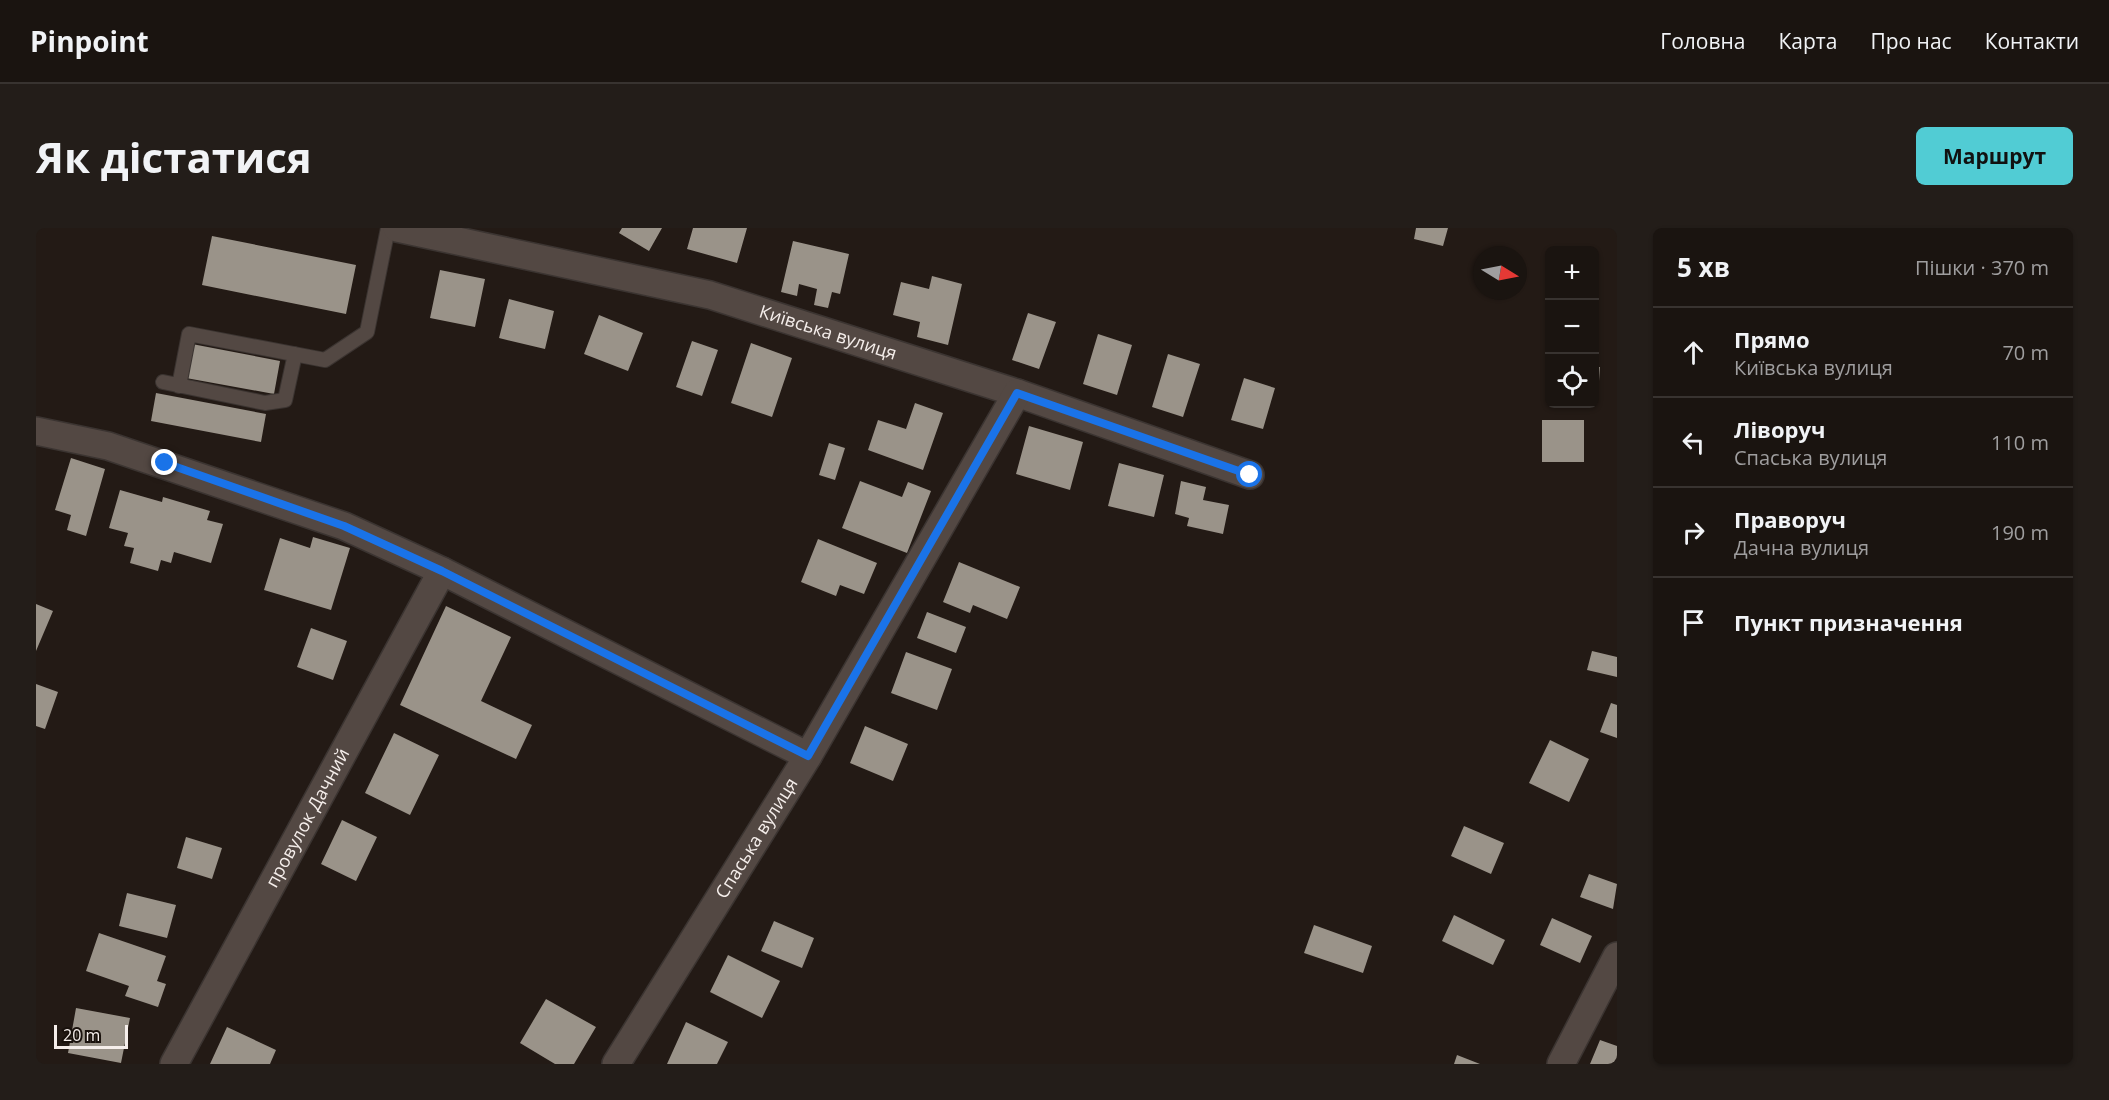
<!DOCTYPE html>
<html lang="uk">
<head>
<meta charset="utf-8">
<style>
	:root { --surface:#1a1410; --page:#231d19; --text:#f1f3f6; --muted:#9f9e9f; --line:#383330; --accent:#51ccd4 }
	body { margin:0; font-family:"Open Sans",sans-serif; background:var(--page); color:var(--text) }
	.controls { position:absolute; right:18px; top:18px; display:grid; overflow:hidden; border-radius:9px; box-shadow:0 2px 4px #0004 }
	.controls button { width:54px; height:54px; display:grid; place-items:center; padding:0; border:0; border-bottom:2px solid var(--line); background:var(--surface); color:var(--text); font:30px sans-serif }
	.compass { position:absolute; left:1437px; top:18px; width:54px; height:54px; border-radius:50%; background:var(--surface); box-shadow:0 2px 4px #0004; rotate:100deg }
	.scale { position:absolute; left:18px; bottom:15px; width:74px; box-sizing:border-box; padding-left:6px; border:3px solid #f5eeeb; border-top:0; font-size:16px; line-height:21px; white-space:nowrap; color:#f5eeeb; -webkit-text-stroke:4px #19110c; paint-order:stroke }
	.stop { position:absolute; width:18px; height:18px; margin:-14px; border:4px solid #1a73e8; border-radius:50%; background:#fff }
	.stop.end { background:#1a73e8; border-color:#fff; box-shadow:0 2px 6px #0008 }
	.list { margin:0; padding:0; list-style:none }
	h2 { display:flex; justify-content:space-between; align-items:center; height:78px; margin:0; padding:0 24px; font-size:26px }
	h2 small { font-size:20px; font-weight:400; color:var(--muted) }
	.list li { display:grid; grid-template-columns:39px 1fr auto; gap:18px; align-items:center; box-sizing:border-box; height:90px; padding:0 24px; border-top:2px solid var(--line) }
	.list b { display:block; font-size:22px; white-space:nowrap }
	.list p { margin:0; font-size:20px; white-space:nowrap; color:var(--muted) }
	.list em { font-size:20px; font-style:normal; color:var(--muted) }
	.icon { flex:none; width:33px; height:33px; fill:none; stroke:currentColor; stroke-width:2; stroke-linecap:round; stroke-linejoin:round }
	.map { position:relative; flex:none; width:1581px; height:836px; overflow:hidden; border-radius:9px }
	header { display:flex; align-items:center; gap:36px; box-sizing:border-box; height:84px; padding:0 30px; background:var(--surface); border-bottom:2px solid var(--line) }
	header strong { font-size:28px }
	nav { display:flex; gap:33px; margin-inline-start:auto; font-size:21px }
	.intro { display:flex; align-items:center; justify-content:space-between; box-sizing:border-box; height:144px; padding:0 36px }
	h1 { margin:0; font-size:42px }
	.button { padding:15px 27px; border-radius:9px; background:var(--accent); color:#111; font-size:21px; font-weight:700 }
	main { display:flex; gap:36px; padding:0 36px }
	aside { flex:1; background:var(--surface); border-radius:9px; box-shadow:0 2px 4px #0004 }
	.map>svg:first-child { display:block }
	.building { fill:#9a9389 }
	.lines { fill:none; stroke-linecap:round; stroke-linejoin:round }
	.lane-casing { stroke:#3b3431; stroke-width:16 }
	.street-casing { stroke:#3b3431; stroke-width:30 }
	.lane { stroke:#534843; stroke-width:14 }
	.street { stroke:#534843; stroke-width:27 }
	.route { stroke:#1a73e8; stroke-width:8 }
	.labels { text-anchor:middle; stroke-width:6; stroke-linejoin:round; paint-order:stroke }
	.street-label { font-size:18px; fill:#f5eeeb; stroke:#19110c }
</style>
</head>
<body>
<header>
<strong>Pinpoint</strong>
<nav><a>Головна</a><a>Карта</a><a>Про нас</a><a>Контакти</a></nav>
</header>
<div class="intro"><h1>Як дістатися</h1><a class="button">Маршрут</a></div>
<main>
<div class="map">
<svg width="1581" height="836" viewBox="0 0 1581 836">
	<rect width="100%" height="100%" fill="#231a15"/>
	<path class="building" d="M586 0H626L613 23 583 5Z
		M657 0H711L701 35 651 21Z
		M1380 0H1412L1407 18 1378 11Z
		M176 8 320 37 310 86 166 57Z
		M757 13 813 26 804 66 796 64 792 80 778 77 781 61 763 56 761 68 745 64Z
		M404 42 449 51 439 99 394 90Z
		M896 48 926 56 912 117 881 109 884 94 857 87 865 54 893 61Z
		M473 71 518 83 509 121 463 110Z
		M992 85 1020 94 1003 141 976 132Z
		M563 87 607 105 592 143 548 126Z
		M1062 106 1096 117 1081 167 1047 156Z
		M656 113 682 122 666 168 640 159Z
		M715 115 756 130 736 189 695 175Z
		M156 116 244 133 238 166 150 150Z
		M1132 126 1164 136 1147 189 1116 179Z
		M1558 139H1564L1562 167H1558Z
		M1208 150 1239 160 1227 201 1195 192Z
		M120 165 230 186 225 214 115 193Z
		M879 175 907 185 887 242 832 222 842 192 870 201Z
		M1506 192H1548V234H1506Z
		M993 198 1047 214 1034 262 980 246Z
		M793 215 809 220 799 252 783 247Z
		M35 230 69 241 50 308 31 302 35 287 19 282Z
		M1083 235 1128 247 1118 289 1072 278Z
		M824 253 866 269 872 254 895 263 871 325 806 300Z
		M1145 253 1170 259 1167 272 1193 277 1187 306 1151 298 1153 290 1139 286Z
		M84 262 126 274 127 269 174 283 171 292 187 296 175 335 138 324 135 335 125 332 122 343 94 335 98 320 88 318 92 305 73 300Z
		M277 309 314 320 295 382 228 362 244 310 274 320Z
		M782 311 841 335 828 366 804 357 800 368 765 354Z
		M923 334 984 359 971 391 937 377 934 385 907 374Z
		M0 376 17 383 0 423Z
		M410 378 475 409 445 473 496 497 480 531 364 477Z
		M891 384 930 399 920 425 881 410Z
		M275 400 311 413 297 452 261 439Z
		M1556 423 1581 429V449L1551 442Z
		M870 424 916 441 901 482 855 465Z
		M0 456 22 464 9 501 0 498Z
		M1575 475 1581 477V510L1564 504Z
		M829 498 872 516 857 553 814 535Z
		M358 505 403 527 374 587 329 565Z
		M1514 512 1553 531 1533 574 1493 555Z
		M306 592 341 609 320 653 285 636Z
		M1428 598 1468 615 1455 646 1415 628Z
		M150 609 186 620 176 651 141 640Z
		M1553 646 1581 656 1577 681 1544 669Z
		M91 665 140 677 131 710 83 698Z
		M1418 687 1469 712 1457 737 1406 713Z
		M1516 690 1556 708 1544 735 1504 717Z
		M738 693 778 710 766 740 725 723Z
		M1278 697 1336 718 1327 745 1268 725Z
		M63 705 130 728 121 753 130 756 122 779 89 768 93 758 50 743Z
		M692 727 744 753 726 790 674 764Z
		M510 771 560 799 538 836H519L484 815Z
		M40 780 94 790 85 835 32 825Z
		M650 794 692 814 681 836H631Z
		M191 799 240 822 234 836H174Z
		M1564 812 1581 818V836H1554Z
		M1421 827 1444 836H1418Z"/>
	<g class="lines">
		<g class="lane-casing">
			<path id="lane" d="M127 154 229 175 249 172 259 126
				M143 158 153 106 289 132 331 104 352 0"/>
		</g>
		<g class="street-casing">
			<g id="street">
				<path id="s1" d="M361 0 674 67 981 165 1214 247"/>
				<path d="M0 203 72 218 308 298 406 343 772 528"/>
				<path id="s2" d="M138 836 406 343"/>
				<path id="s3" d="M580 836 772 528 981 165"/>
				<path d="M1525 836 1581 728"/>
			</g>
		</g>
		<use href="#lane" class="lane"/>
		<use href="#street" class="street"/>
	</g>
	<g class="lines">
		<path class="route" d="M129 235 308 298 406 343 772 528 981 165 1214 247"/>
	</g>
	<g class="labels">
		<g class="street-label">
			<text dy="6" stroke="none"><textPath href="#s1" startOffset="444">Київська вулиця</textPath></text>
			<text dy="6" stroke="none"><textPath href="#s2" startOffset="280">провулок Дачний</textPath></text>
			<text dy="6" stroke="none"><textPath href="#s3" startOffset="266">Спаська вулиця</textPath></text>
		</g>
	</g>
</svg>
<div class="controls">
<button>+</button>
<button>−</button>
<button><svg class="icon" aria-label="locate" viewBox="0 0 24 24"><circle cx="12" cy="12" r="6"/><path d="M12 2v4M12 18v4M2 12h4M18 12h4"/></svg></button>
</div>
<svg class="compass" viewBox="-18 -18 36 36"><path d="M0-13l5 13h-10z" fill="#e53935"/><path d="M0 13l5-13h-10z" fill="#9f9e9f"/></svg>
<div class="scale">20 m</div>
<div class="stop" style="left:1214px;top:247px"></div>
<div class="stop end" style="left:129px;top:235px"></div>
</div>
<aside>
<h2>5 хв<small>Пішки · 370 m</small></h2>
<ul class="list">
<li><svg class="icon" aria-label="ahead" viewBox="0 0 24 24"><path d="M12 20V5M6 11l6-6 6 6"/></svg><div><b>Прямо</b><p>Київська вулиця</p></div><em>70 m</em></li>
<li><svg class="icon" aria-label="left" viewBox="0 0 24 24"><path d="M17 20v-9H6M10 6l-5 5 5 5"/></svg><div><b>Ліворуч</b><p>Спаська вулиця</p></div><em>110 m</em></li>
<li><svg class="icon" aria-label="right" viewBox="0 0 24 24"><path d="M7 20v-9h11M14 6l5 5-5 5"/></svg><div><b>Праворуч</b><p>Дачна вулиця</p></div><em>190 m</em></li>
<li><svg class="icon" aria-label="arrive" viewBox="0 0 24 24"><path d="M6 21V4h12l-3 4 3 4H6"/></svg><div><b>Пункт призначення</b></div></li>
</ul>
</aside>
</main>
</body>
</html>
